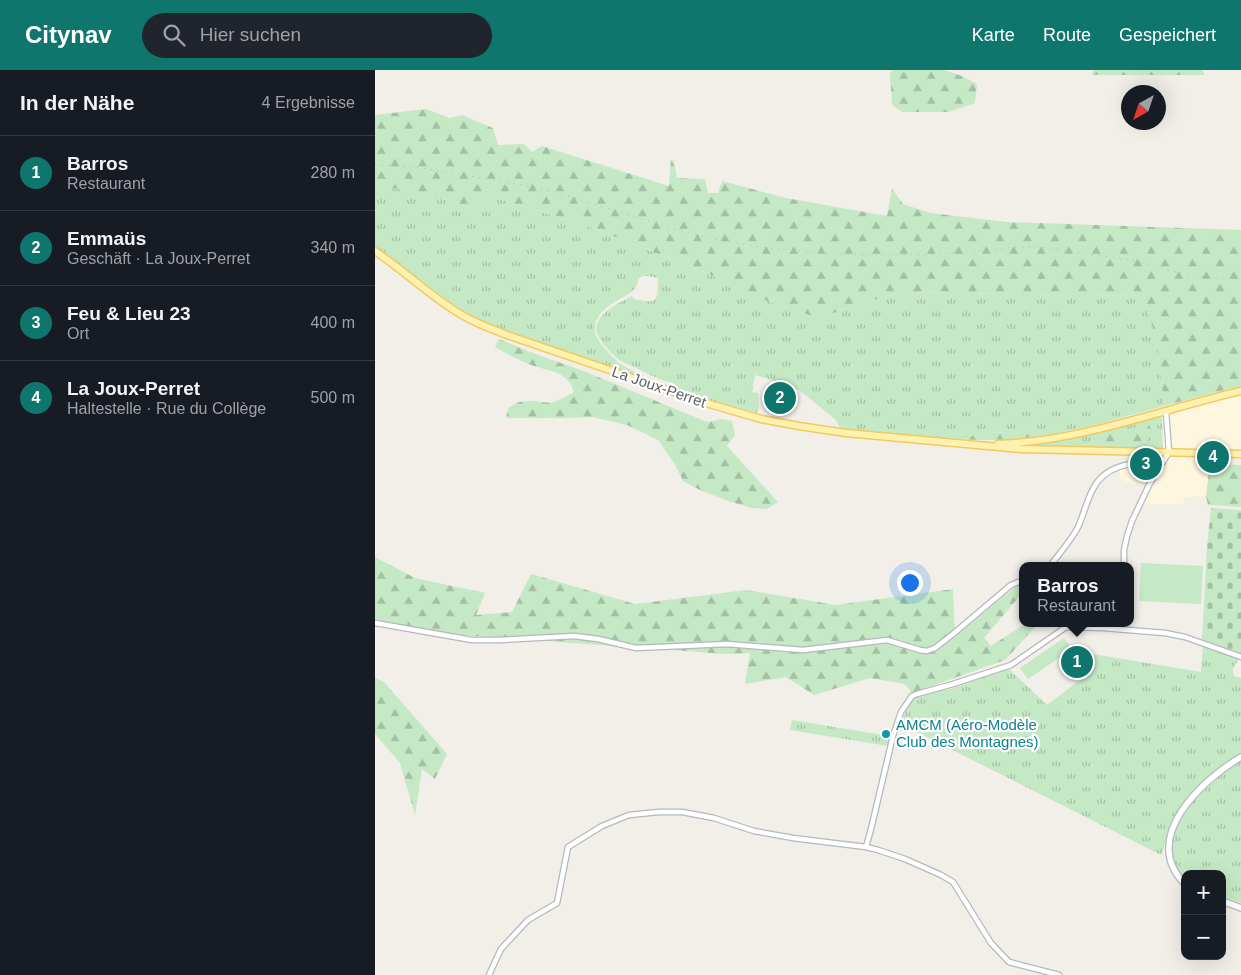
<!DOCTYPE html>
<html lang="de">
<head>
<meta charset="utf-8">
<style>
	:root { --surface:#171b24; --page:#20242c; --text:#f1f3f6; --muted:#9ea1a6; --line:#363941; --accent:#0f766e }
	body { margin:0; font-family:Arial,sans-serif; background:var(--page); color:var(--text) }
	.controls { position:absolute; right:15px; bottom:15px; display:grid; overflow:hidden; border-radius:10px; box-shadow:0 5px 20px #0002 }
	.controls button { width:45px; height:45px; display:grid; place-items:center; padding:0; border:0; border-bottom:1px solid var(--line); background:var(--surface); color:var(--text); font:25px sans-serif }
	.compass { position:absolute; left:746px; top:15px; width:45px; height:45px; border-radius:50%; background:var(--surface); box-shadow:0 5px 20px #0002; rotate:220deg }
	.you { position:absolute; left:534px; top:512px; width:18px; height:18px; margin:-12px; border:4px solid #fff; border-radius:50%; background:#1a73e8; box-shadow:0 0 0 8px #1a73e833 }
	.badge { display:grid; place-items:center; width:32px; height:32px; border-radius:50%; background:var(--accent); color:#fff; font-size:16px; font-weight:700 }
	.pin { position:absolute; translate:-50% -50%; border:2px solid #fff; box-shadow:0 1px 5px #0006 }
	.popup { position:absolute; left:644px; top:492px; width:115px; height:65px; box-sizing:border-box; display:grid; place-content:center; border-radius:10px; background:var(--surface); filter:drop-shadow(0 1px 4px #0005); font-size:16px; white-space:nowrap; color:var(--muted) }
	.popup b { font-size:19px; color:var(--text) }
	.popup::after { content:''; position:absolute; left:50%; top:100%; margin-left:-10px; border:10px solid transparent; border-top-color:var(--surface) }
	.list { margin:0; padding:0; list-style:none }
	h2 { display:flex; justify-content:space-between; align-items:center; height:65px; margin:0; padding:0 20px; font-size:21px }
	h2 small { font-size:16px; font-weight:400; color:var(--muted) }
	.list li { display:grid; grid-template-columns:32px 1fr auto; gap:15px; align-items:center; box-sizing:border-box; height:75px; padding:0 20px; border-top:1px solid var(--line) }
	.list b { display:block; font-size:19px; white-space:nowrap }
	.list p { margin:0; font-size:16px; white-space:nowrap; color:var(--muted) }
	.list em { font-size:16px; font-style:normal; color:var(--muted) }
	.icon { flex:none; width:28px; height:28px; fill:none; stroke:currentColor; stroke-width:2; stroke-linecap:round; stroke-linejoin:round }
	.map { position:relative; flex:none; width:866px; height:905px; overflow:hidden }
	header { display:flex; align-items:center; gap:30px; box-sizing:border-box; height:70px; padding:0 25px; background:var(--accent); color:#fff }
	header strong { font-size:24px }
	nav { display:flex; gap:28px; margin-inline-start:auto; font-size:18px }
	.search { width:350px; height:45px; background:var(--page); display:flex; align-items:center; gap:12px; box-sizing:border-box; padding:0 18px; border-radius:28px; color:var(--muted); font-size:19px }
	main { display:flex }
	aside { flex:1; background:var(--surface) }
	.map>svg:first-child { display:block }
	.commercial { fill:#fef7e0 }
	.grass { fill:url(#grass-tufts) }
	.forest { fill:url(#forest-firs) }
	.cemetery { fill:url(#cemetery-stones) }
	.garden { fill:#c5e8c5 }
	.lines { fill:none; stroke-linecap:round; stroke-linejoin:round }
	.street-casing { stroke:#b5b8bc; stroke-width:7 }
	.secondary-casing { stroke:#b6babf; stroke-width:8 }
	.primary-casing { stroke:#f2c960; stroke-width:9 }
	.street { stroke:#fff; stroke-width:4.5 }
	.secondary { stroke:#fff; stroke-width:5.5 }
	.primary { stroke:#fff2af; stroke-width:6 }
	.rail { stroke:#b6b7b8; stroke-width:1; stroke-dasharray:1 6; stroke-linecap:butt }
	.culture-dot { fill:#0f9aa8; stroke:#fff; stroke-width:2 }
	.labels { text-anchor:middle; stroke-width:4.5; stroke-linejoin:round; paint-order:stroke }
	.street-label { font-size:15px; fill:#5f6368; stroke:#fff }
	.culture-label { font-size:15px; fill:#0d838f; stroke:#fff; text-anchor:start }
</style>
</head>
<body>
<header>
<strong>Citynav</strong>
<div class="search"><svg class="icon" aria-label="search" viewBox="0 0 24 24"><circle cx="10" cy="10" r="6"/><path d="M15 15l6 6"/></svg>Hier suchen</div>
<nav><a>Karte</a><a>Route</a><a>Gespeichert</a></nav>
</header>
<main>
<aside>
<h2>In der Nähe<small>4 Ergebnisse</small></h2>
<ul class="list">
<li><span class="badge">1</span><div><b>Barros</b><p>Restaurant</p></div><em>280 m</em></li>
<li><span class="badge">2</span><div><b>Emmaüs</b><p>Geschäft · La Joux-Perret</p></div><em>340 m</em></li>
<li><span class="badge">3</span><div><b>Feu &amp; Lieu 23</b><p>Ort</p></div><em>400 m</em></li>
<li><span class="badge">4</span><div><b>La Joux-Perret</b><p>Haltestelle · Rue du Collège</p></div><em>500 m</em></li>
</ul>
</aside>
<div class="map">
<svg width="866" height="905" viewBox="0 0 866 905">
	<defs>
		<pattern id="grass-tufts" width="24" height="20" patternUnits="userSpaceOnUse" patternTransform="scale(1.25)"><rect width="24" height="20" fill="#c5e8c5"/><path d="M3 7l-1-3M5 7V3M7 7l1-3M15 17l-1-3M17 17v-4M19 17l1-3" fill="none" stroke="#a3c0a4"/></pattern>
		<pattern id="forest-firs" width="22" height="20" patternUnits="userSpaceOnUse" patternTransform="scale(1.25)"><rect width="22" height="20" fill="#c5e8c5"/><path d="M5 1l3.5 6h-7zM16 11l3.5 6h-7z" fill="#a3c0a4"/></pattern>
		<pattern id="cemetery-stones" width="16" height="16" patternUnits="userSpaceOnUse" patternTransform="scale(1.25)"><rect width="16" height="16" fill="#c5e8c5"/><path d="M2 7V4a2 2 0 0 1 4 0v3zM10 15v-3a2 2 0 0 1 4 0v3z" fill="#a3c0a4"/></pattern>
	</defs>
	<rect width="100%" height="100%" fill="#f1efe8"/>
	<path class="commercial" d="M866 323V389L835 388 831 426 809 427 808 434H763L770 418 745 409 743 393 789 387 787 345Z"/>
	<path class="grass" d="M0 116 39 121 93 137 112 125 215 157 332 203 380 227 443 248 524 222 769 226 783 277 789 336 716 356 669 366 652 364 615 362 584 369 526 366 465 358 461 350 424 320 413 315 380 305 377 322 383 323 384 337 382 343 303 321 300 314C285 310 271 303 257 296 253 294 247 292 243 289 236 284 221 267 221 259 222 243 245 232 257 226L259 229C283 234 283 232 283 208 254 201 269 214 255 223 245 229 234 234 226 243 214 258 220 267 231 280 235 284 239 289 244 293 259 303 277 309 293 316V317L116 255 95 245 78 235 0 176Z
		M779 347H785L787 348 788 380 646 376 680 372 705 367Z
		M828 575 863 587 864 589C860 595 856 599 859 606L866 608V685L840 701 813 726 797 750 789 778 786 785 526 654C529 646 532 636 538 630 548 620 563 622 575 619 594 613 614 605 633 598L672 635 718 600 712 588V583L826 602Z
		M417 650 514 666 513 676 415 660Z
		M866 690V833L847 827V804H810V807L801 797 797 781V768L804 753 814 737 827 721 843 705Z"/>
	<path class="forest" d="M517 0H569L587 6 602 14 600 33 573 42H527L517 35 515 4Z
		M718 0H828L829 5H717Z
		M51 39 75 48 87 45 118 58 123 75 149 74 157 82 167 76 294 116 296 90 299 91 302 108 330 109 333 123H343L347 111 411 128 512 146 517 119 528 134 555 143 632 152 866 160V316L837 323 789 336 783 277 769 226 524 222 443 248 380 227 332 203 215 157 112 125 93 137 39 121 0 116V45Z
		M124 269 155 282 211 302 332 352 347 349 357 351 360 365 352 376 403 432 392 439 377 438 353 431 325 420 308 411 299 393 283 370 252 355 217 347 191 348H131L133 338 144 332 157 331 177 333 190 327 199 322C192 301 177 302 159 296 145 291 132 284 120 277Z
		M771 355H774C778 362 775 368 770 374L739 375H716L715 370 724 365 736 362Z
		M615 362 652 364 669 366C640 370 613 371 584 369Z
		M835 394 866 395V437L833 435 831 426Z
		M0 487 40 508 110 523 101 545 137 542 156 504 260 534 371 520 461 535 578 519 580 567 639 518 648 514V522L609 568 616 576 652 553H664L630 590 537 623 530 614 495 608 439 625 411 607 370 614 375 583 350 584 73 564 0 550Z
		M0 608 9 612 72 684 60 709 47 699 40 745 25 693 0 664Z"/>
	<path class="cemetery" d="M836 438 866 440V585L827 571 832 476Z"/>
	<path class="garden" d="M766 493 828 496 826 534 764 531Z
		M689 568 697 579 653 609 645 598Z"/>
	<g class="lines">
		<g class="street-casing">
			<path id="street" d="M675 496C683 485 699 467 704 455 709 443 712 430 718 419 731 392 763 393 789 390
				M749 496V480L752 466 757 451 774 415 794 382 791 341
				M0 553 97 570H124L199 566 223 569 261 578 352 574 428 580 512 570 545 580 552 581 560 578 578 564 636 515 648 510
				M491 777 496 759 518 666 526 642 537 626 542 624 578 614 636 595 691 557 728 558 790 563 810 567 866 587
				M114 905 126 879 153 850 182 833 193 777 227 756 254 745 284 742H307L339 748 379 761 418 768 491 777 503 780 530 789 566 805 578 812 616 873 634 892 684 905"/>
		</g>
		<g class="secondary-casing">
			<path id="secondary" d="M810 814C764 768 827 710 866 687
				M847 831 866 838"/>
		</g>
		<g class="primary-casing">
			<path id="primary" d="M0 181C28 200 53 224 82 242 97 252 114 258 132 265L331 333 386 349 424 356 471 363 646 379 866 384
				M623 374C706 371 785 340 866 321"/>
		</g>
		<use href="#street" class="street"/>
		<use href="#secondary" class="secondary"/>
		<use href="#primary" class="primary"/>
		<path class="rail" d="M0 95 41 97 154 116 176 121 305 161 344 170 392 178 464 184 546 185 580 183 641 177H663L756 190 821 207 866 209"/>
	</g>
	<circle class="culture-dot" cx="511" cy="664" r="5"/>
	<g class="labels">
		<g class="street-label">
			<text transform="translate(284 317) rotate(19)" y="5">La Joux-Perret</text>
		</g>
		<g class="culture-label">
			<text x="521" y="660">AMCM (Aéro-Modèle<tspan x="521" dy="17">Club des Montagnes)</tspan></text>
		</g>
	</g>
</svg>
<div class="controls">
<button>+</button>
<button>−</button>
</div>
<svg class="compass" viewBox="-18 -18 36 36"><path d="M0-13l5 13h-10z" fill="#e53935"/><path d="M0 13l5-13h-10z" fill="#9ea1a6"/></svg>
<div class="you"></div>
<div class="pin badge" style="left:702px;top:592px">1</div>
<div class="popup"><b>Barros</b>Restaurant</div>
<div class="pin badge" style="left:405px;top:328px">2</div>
<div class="pin badge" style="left:771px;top:394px">3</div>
<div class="pin badge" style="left:838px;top:387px">4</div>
</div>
</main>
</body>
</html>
